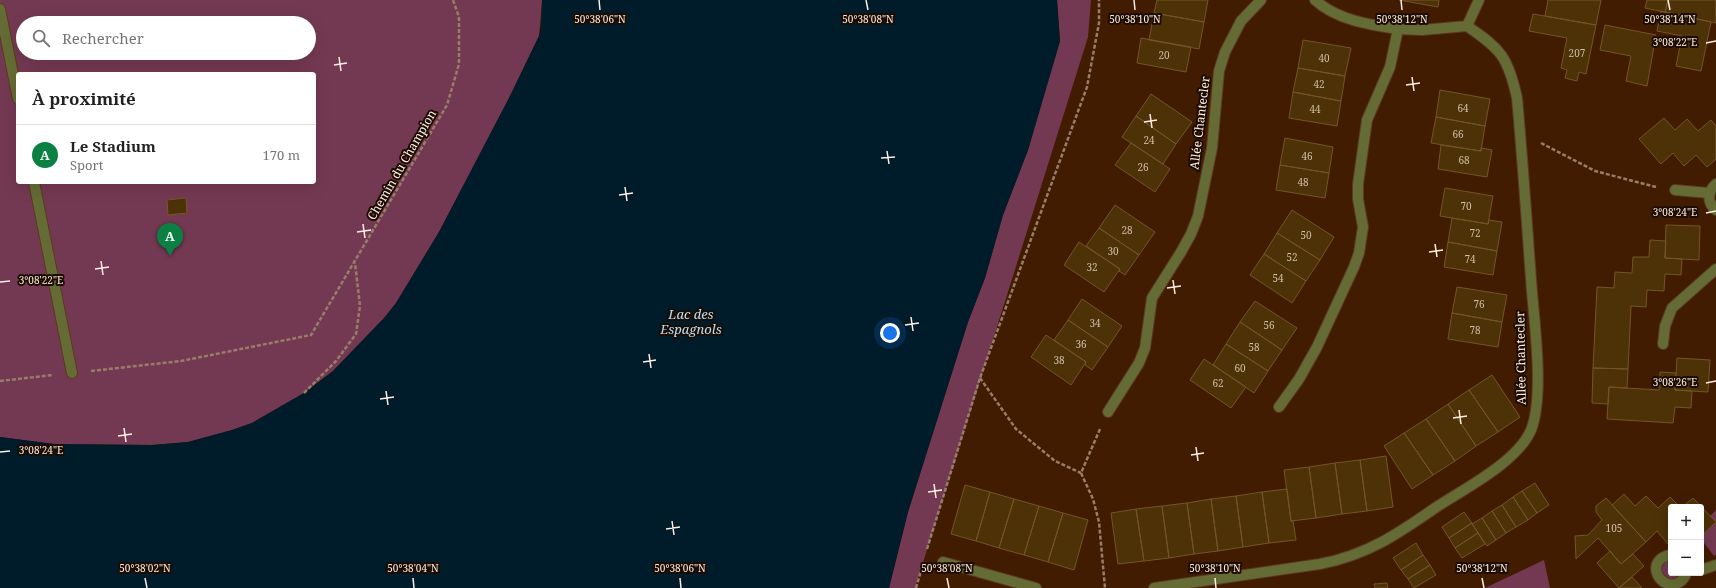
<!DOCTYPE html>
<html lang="fr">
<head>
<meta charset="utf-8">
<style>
	:root { --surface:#fff; --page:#f2f2f2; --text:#222; --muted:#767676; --line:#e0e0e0; --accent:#0b8043 }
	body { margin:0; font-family:"Noto Serif",serif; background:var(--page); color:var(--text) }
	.controls { position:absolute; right:12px; bottom:12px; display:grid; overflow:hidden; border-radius:4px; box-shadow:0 4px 16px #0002 }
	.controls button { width:36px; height:36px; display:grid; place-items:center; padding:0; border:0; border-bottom:1px solid var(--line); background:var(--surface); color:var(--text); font:20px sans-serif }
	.you { position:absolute; left:890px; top:333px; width:14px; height:14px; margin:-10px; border:3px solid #fff; border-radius:50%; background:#1a73e8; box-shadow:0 0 0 6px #1a73e833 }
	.badge { display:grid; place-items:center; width:26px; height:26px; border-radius:50%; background:var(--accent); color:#fff; font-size:13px; font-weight:700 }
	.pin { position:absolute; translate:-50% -33px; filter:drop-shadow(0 1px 2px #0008) }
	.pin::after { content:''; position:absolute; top:21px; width:14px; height:12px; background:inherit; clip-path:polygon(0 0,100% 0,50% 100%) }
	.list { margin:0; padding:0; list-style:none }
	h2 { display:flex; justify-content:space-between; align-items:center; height:52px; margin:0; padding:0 16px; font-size:17px }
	h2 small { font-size:13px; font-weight:400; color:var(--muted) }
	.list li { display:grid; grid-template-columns:26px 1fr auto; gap:12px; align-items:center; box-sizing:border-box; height:60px; padding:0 16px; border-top:1px solid var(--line) }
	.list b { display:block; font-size:15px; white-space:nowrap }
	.list p { margin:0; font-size:13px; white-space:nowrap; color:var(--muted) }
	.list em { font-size:13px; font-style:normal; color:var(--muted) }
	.icon { flex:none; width:22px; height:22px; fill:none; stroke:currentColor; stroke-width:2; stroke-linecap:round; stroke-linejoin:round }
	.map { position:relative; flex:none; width:1716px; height:588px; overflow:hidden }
	.search { position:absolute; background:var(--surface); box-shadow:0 4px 16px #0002; left:16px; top:16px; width:300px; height:44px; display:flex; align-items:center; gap:10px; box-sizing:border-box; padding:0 14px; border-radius:22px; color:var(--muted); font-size:15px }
	.panel { position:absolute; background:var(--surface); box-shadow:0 4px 16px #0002; left:16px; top:72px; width:300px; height:112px; border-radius:4px }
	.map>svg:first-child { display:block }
	.green { fill:#743952; fill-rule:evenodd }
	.water { fill:#001b29 }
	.building { fill:#4c3206; stroke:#745529 }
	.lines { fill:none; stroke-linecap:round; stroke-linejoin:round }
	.minor-casing { stroke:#5c3920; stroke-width:12 }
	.path { stroke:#987d69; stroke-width:2.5; stroke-dasharray:4 2; stroke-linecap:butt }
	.minor { stroke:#656b34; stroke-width:10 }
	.ticks { fill:none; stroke:#feeee4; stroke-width:1.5 }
	.labels { text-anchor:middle; stroke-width:4; stroke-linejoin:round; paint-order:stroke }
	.number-label { font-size:10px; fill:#d2bfac }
	.street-label { font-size:12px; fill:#feeee4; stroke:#1d0c02 }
	.water-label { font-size:13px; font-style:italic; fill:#b5e0fa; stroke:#1d0c02 }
	.ticks-label { font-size:10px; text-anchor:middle; fill:#feeee4; stroke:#1d0c02; stroke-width:4; stroke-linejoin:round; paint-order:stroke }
</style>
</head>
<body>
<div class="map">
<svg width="1716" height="588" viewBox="0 0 1716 588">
	<rect width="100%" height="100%" fill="#421c00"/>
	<path class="green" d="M0 0H542V3L539 36 509 98 439 232 396 303 385 317 333 371 304 393 252 423 232 430 188 442 152 445 54 444 0 437ZM23 23H309V53H23ZM18 74H314V182H18Z
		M1057 0H1091L1088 37 915 588H889L908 512 968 322 985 278 1003 215 1028 150 1060 41Z
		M1716 510V554L1714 556 1701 539V536L1716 522 1710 516Z
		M1671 555V573H1686L1669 585 1656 566Z
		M1544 560 1550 588H1485Z"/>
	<path class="water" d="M542 0H1057L1060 41 1028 150 1003 215 985 278 968 322 908 512 889 588H0V437L54 444 152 445 188 442 232 430 252 423 304 393 333 371 385 317 396 303 439 232 509 98 539 36 541 25Z"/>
	<path class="building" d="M1157 0H1208L1204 22 1154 13Z
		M1399 0H1439L1438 7Z
		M1548 0H1601L1596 25 1545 16Z
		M1647 0H1668L1665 12 1645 8Z
		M1668 0H1716V23L1665 12Z
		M1661 11 1711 22 1701 71 1676 66 1682 36 1657 31Z
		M1154 13 1204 22 1199 49 1149 40Z
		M1533 14 1596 25 1586 74 1579 72 1577 81 1565 78 1567 70 1561 68 1567 38 1529 31Z
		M1605 25 1656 35 1647 86 1626 81 1631 56 1600 50Z
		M1141 38 1191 47 1186 72 1137 63Z
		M1303 40 1351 48 1345 76 1298 68Z
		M1298 68 1345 76 1341 101 1293 92Z
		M1440 90 1490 99 1485 126 1436 117Z
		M1293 92 1341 101 1337 126 1289 118Z
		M1151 94 1192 122 1176 144 1136 116Z
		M1136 116 1176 144 1163 164 1122 137Z
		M1436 117 1485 126 1481 151 1431 143Z
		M1664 118 1675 130 1687 119 1698 131 1711 120 1716 126V159L1707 167 1696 155 1684 166 1673 153 1661 164 1639 139Z
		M1285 138 1333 147 1329 173 1280 165Z
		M1131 143 1170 169 1155 192 1115 165Z
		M1441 145 1481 151V148L1492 150 1487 177 1438 169Z
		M1280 165 1329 173 1325 198 1276 190Z
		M1445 188 1493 196 1488 224 1440 216Z
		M186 198 187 213 168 215 167 200Z
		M1115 205 1155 232 1139 255 1099 228Z
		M1292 210 1334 237 1320 260 1277 233Z
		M1452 218 1488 224 1489 220 1502 222 1497 251 1448 242Z
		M1666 225 1700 226 1699 260 1665 258Z
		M1099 228 1139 255 1125 275 1119 271 1120 269 1086 246Z
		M1277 233 1320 260 1306 281 1264 254Z
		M1650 240 1666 241 1665 258 1682 259 1681 275 1665 274 1664 291 1647 290 1646 307 1631 306 1628 369 1593 368 1597 287 1614 288 1615 272 1632 273 1633 257H1649Z
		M1079 242 1120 269 1104 292 1064 265Z
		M1448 242 1497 251 1493 275 1444 267Z
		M1264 254 1306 281 1292 303 1250 275Z
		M1457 287 1507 295 1502 322 1452 313Z
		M1082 299 1122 326 1108 347 1068 320Z
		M1255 301 1297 328 1282 350 1240 322Z
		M1452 313 1502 322 1498 347 1448 339Z
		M1068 320 1108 347 1092 370 1085 365 1086 362 1054 340Z
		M1240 322 1282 350 1268 371 1226 344Z
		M1046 335 1086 362 1071 385 1031 357Z
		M1226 344 1268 371 1254 393 1213 365Z
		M1677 358 1710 360 1708 392 1675 390Z
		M1204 359 1246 387 1231 408 1190 380Z
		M1593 368 1628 369 1627 388 1609 387 1608 404 1592 403Z
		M1660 372 1676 373 1675 390 1692 391 1691 408 1675 407 1673 423 1607 419 1609 387 1659 390Z
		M1492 375 1520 417 1498 432 1469 390Z
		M1469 390 1498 432 1476 446 1448 404Z
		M1448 404 1476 446 1455 461 1426 419Z
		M1426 419 1455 461 1433 475 1404 433Z
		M1404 433 1433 475 1412 489 1384 446Z
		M1386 456 1393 507 1367 511 1360 460Z
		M1360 460 1367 511 1342 514 1335 463Z
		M1335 463 1342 514 1316 518 1309 467Z
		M1309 467 1316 518 1291 521 1284 470Z
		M1535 483 1549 505 1537 513 1522 491Z
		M965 485 990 492 976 541 951 534Z
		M1287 489 1291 521H1293L1296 540 1269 543 1262 492Z
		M1522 491 1537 513 1528 520 1513 497Z
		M990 492 1014 499 999 548 976 541Z
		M1262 492 1269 543 1243 547 1236 496Z
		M1624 494 1635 506 1646 496 1658 508 1670 497 1680 507H1671V542L1668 544 1657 531 1646 542 1612 505Z
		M1236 496 1243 547 1218 551 1211 499Z
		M1513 497 1528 520 1516 527 1502 505Z
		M1606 498 1646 542 1621 564 1598 538 1576 559 1575 536 1588 535 1602 520 1596 512V506Z
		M1693 498 1716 522 1701 536V507H1682Z
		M1014 499 1039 506 1024 555 999 548Z
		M1211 499 1218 551 1194 554 1187 503Z
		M1187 503 1194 554 1169 558 1162 506Z
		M1502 505 1516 527 1506 533 1492 511Z
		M1039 506 1063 513 1048 562 1024 555Z
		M1162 506 1169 558 1144 561 1136 509Z
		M1136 509 1144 561 1118 564 1111 513Z
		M1492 511 1506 533 1496 540 1482 518Z
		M1464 512 1472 523 1449 538 1442 527Z
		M1063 513 1088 520 1074 570 1048 562Z
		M1482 518 1496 540 1487 546 1472 524Z
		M1472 523 1478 533 1455 548 1449 538Z
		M1478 533 1485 544 1462 558 1455 548Z
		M1416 543 1423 555 1401 570 1393 558Z
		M1610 551 1621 564 1633 554 1644 566 1619 588 1597 563Z
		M1423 555 1430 565 1408 579 1401 570Z
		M1430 565 1436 575 1414 588 1408 579Z
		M1632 577 1642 588H1619Z
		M1387 583 1388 588H1375L1374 584Z"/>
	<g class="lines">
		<g class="minor-casing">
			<path id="minor" d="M0 9 18 99
				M1398 29 1422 30 1467 26 1479 0
				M34 182 72 373
				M1716 184C1707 192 1707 203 1716 210
				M1675 190 1709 193
				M1663 344 1665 326 1672 308 1716 269
				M1279 407 1299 379 1317 347 1354 267 1359 253 1363 227 1358 199V184L1367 120 1390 67 1398 29C1370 25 1337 20 1315 0
				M1108 412 1139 363 1145 348 1152 298 1181 252 1191 234 1198 216 1212 148 1219 71 1225 52 1241 21 1261 0
				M1671 555C1646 558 1656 588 1676 584 1681 582 1685 578 1686 573
				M943 562 1036 588
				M1701 570 1716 565
				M1154 588 1320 564C1368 555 1399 533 1438 506 1466 488 1518 461 1531 430 1544 398 1535 327 1532 292 1527 227 1523 163 1517 98 1508 57 1501 49 1467 26"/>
		</g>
		<path class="path" d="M1541 143 1595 171 1656 187
			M91 371 181 361 311 335 447 105 459 64V17L453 0
			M980 378 1016 429 1055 461 1081 473
			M0 381 53 375
			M304 393 336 361 356 334 360 306 355 263
			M1100 429 1081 473 1093 499 1099 522 1105 588
			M927 549 980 378 1087 87 1099 23V0
			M916 588 923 564"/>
		<use href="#minor" class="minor"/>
	</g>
	<path class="ticks" d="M599 0 600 10M866 0 868 10M1134 0 1135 10M1401 0 1402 10M1668 0 1670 10M1706 43 1716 41M339 57 341 71M334 65 347 63M1412 77 1414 91M1406 85 1420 83M1150 114 1152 128M1144 122 1157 120M887 151 889 164M881 158 895 157M625 187 627 201M619 195 633 193M1706 213 1716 211M363 224 365 238M357 232 371 230M1435 244 1437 257M1429 252 1443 250M101 261 103 275M95 269 109 267M1173 280 1175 294M0 282 10 281M1167 288 1181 286M911 317 913 331M905 325 919 323M649 354 651 368M643 362 656 360M1706 383 1716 381M386 391 388 405M380 399 394 397M1459 410 1461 424M1453 418 1467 416M124 428 126 442M118 436 132 434M1196 447 1198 461M0 452 10 451M1191 455 1204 453M934 484 936 498M928 492 942 490M672 521 674 535M666 529 680 527M145 578 147 588M413 578 414 588M680 578 681 588M947 578 949 588M1215 578 1216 588M1482 578 1484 588"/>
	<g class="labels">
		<g class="number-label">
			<text x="1577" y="57">207</text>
			<text x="1164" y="59">20</text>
			<text x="1324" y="62">40</text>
			<text x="1319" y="88">42</text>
			<text x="1463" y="112">64</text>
			<text x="1315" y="113">44</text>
			<text x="1458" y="138">66</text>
			<text x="1149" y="144">24</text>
			<text x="1307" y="160">46</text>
			<text x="1464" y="164">68</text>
			<text x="1143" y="171">26</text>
			<text x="1303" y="186">48</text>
			<text x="1466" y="210">70</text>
			<text x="1127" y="234">28</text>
			<text x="1475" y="237">72</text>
			<text x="1306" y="239">50</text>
			<text x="1113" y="255">30</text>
			<text x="1292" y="261">52</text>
			<text x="1470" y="263">74</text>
			<text x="1092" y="271">32</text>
			<text x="1278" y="282">54</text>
			<text x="1479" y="308">76</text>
			<text x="1095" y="327">34</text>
			<text x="1269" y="329">56</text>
			<text x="1475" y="334">78</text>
			<text x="1081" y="348">36</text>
			<text x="1254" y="351">58</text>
			<text x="1059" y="364">38</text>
			<text x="1240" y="372">60</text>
			<text x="1218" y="387">62</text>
			<text x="1614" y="532">105</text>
		</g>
		<g class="street-label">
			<text transform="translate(1200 123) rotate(-83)" y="4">Allée Chantecler</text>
			<text transform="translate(402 165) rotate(-60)" y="4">Chemin du Champion</text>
			<text transform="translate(1521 358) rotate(-91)" y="4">Allée Chantecler</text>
		</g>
		<g class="water-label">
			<text x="691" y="319">Lac des<tspan x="691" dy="15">Espagnols</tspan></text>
		</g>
	</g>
	<g class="ticks-label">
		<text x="600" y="23">50°38'06"N</text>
		<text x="868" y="23">50°38'08"N</text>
		<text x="1135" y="23">50°38'10"N</text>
		<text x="1402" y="23">50°38'12"N</text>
		<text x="1670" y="23">50°38'14"N</text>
		<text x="1675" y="46">3°08'22"E</text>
		<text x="1675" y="216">3°08'24"E</text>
		<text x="41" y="284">3°08'22"E</text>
		<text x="1675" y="386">3°08'26"E</text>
		<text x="41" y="454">3°08'24"E</text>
		<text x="145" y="572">50°38'02"N</text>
		<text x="413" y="572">50°38'04"N</text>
		<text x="680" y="572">50°38'06"N</text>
		<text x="947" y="572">50°38'08"N</text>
		<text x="1215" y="572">50°38'10"N</text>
		<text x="1482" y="572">50°38'12"N</text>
	</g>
</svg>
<div class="controls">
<button>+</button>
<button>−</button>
</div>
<div class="you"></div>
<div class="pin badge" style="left:170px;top:256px">A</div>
<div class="search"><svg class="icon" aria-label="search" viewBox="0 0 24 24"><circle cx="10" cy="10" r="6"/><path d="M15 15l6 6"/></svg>Rechercher</div>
<section class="panel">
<h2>À proximité<small></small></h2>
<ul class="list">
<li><span class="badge">A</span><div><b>Le Stadium</b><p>Sport</p></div><em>170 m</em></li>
</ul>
</section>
</div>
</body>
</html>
